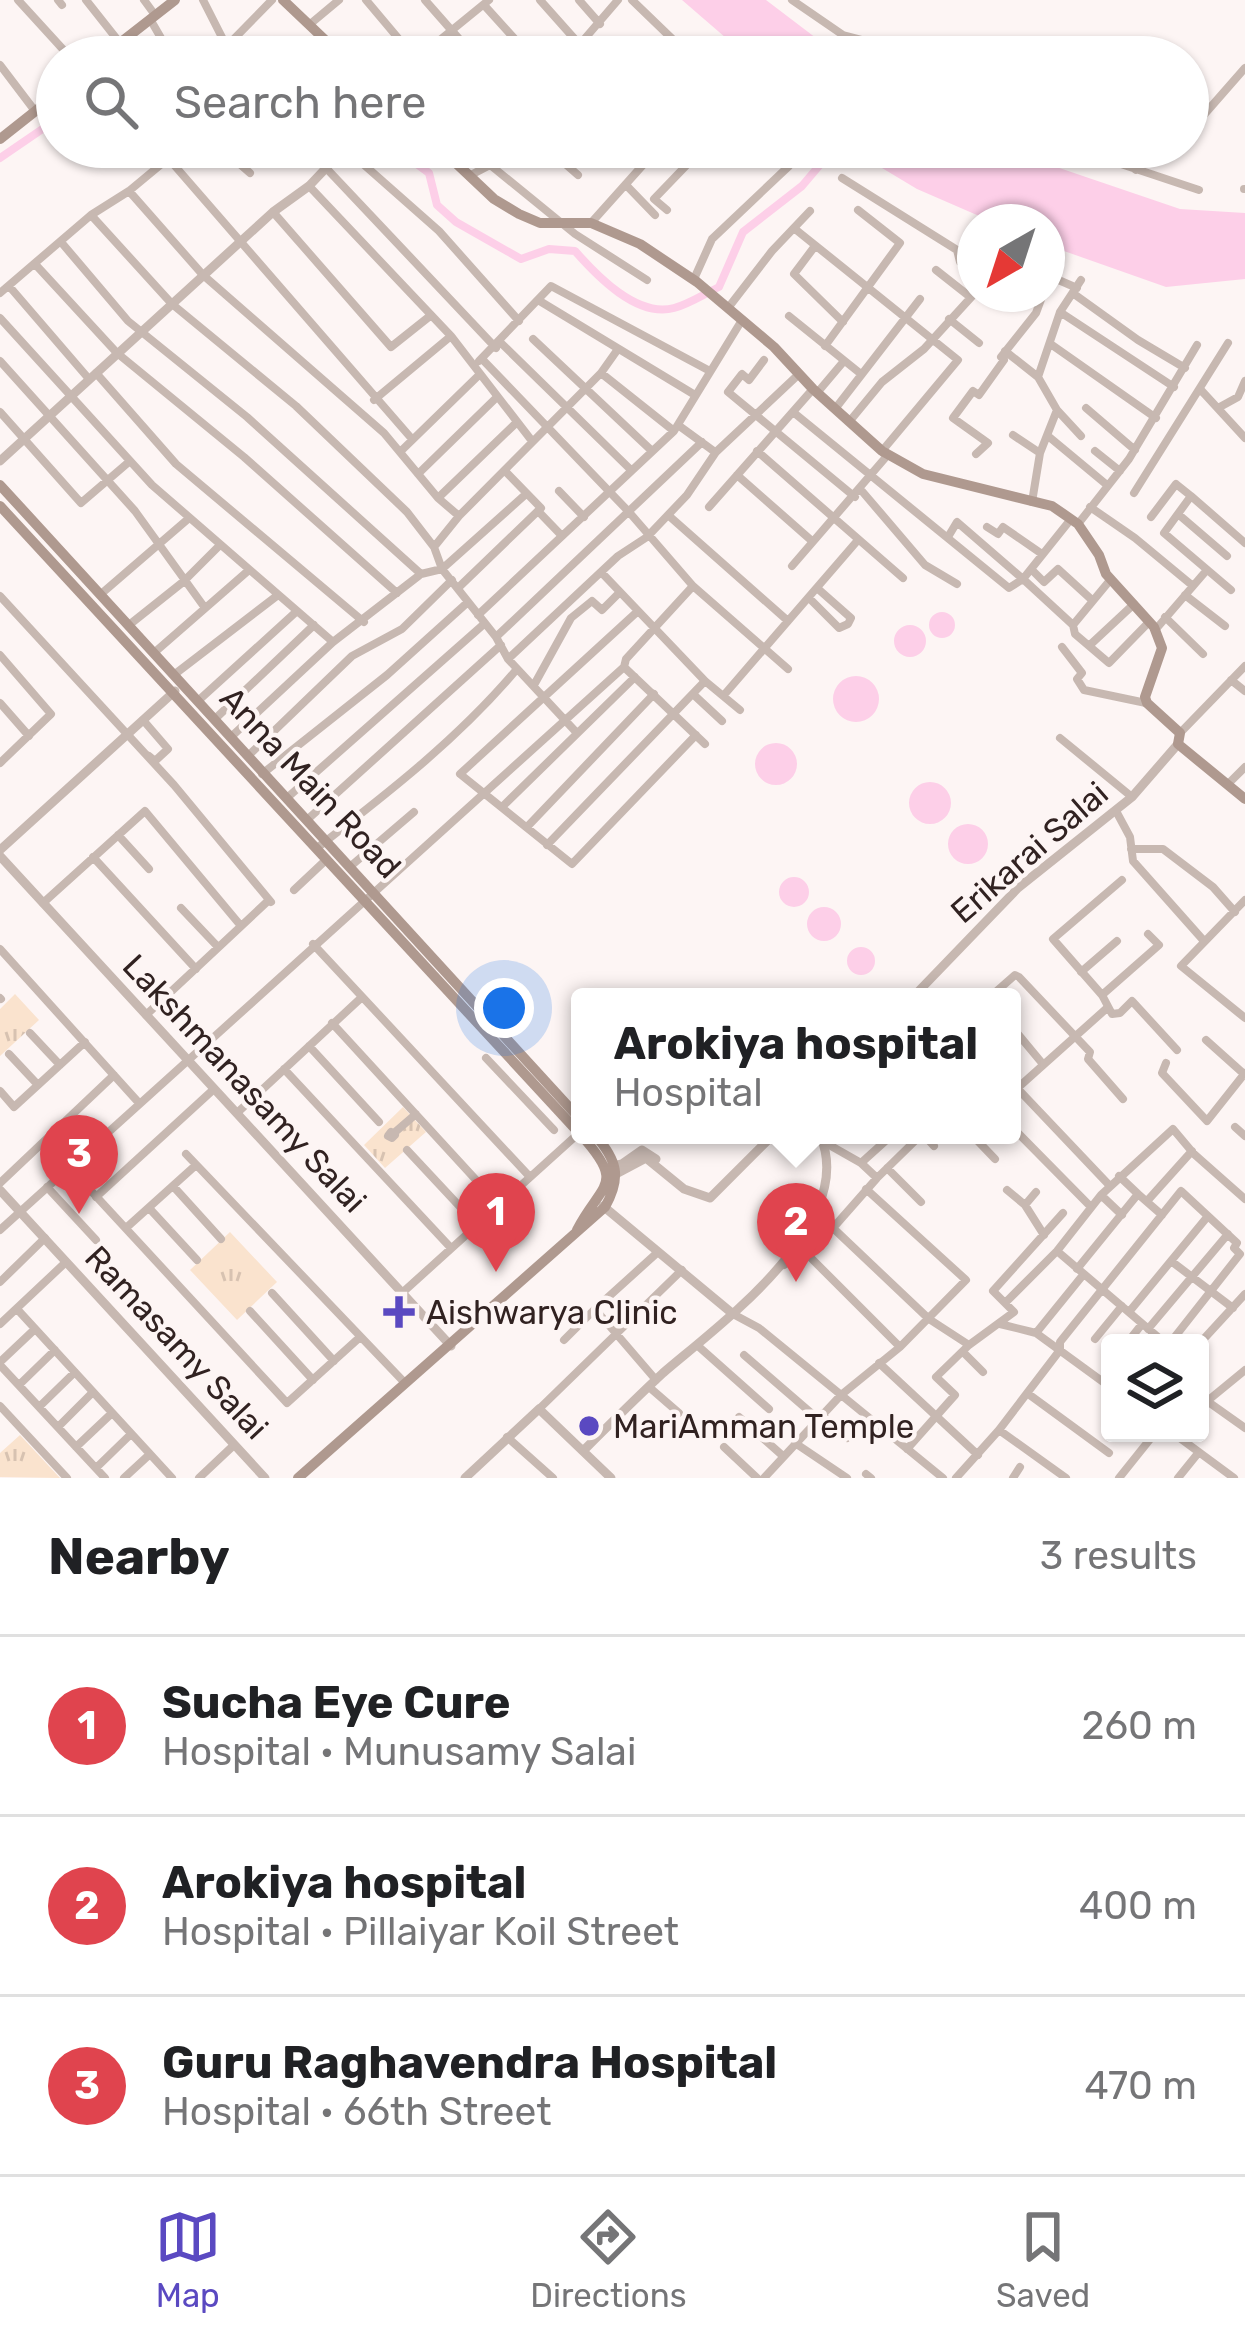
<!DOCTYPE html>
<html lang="en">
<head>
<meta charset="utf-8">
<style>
	:root { --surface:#fff; --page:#f2f2f2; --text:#202124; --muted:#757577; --line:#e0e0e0; --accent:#5a49c1 }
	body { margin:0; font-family:Rubik,sans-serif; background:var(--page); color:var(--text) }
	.controls { position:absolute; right:36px; bottom:36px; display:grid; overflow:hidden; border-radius:12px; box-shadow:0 3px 9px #0004 }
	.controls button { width:108px; height:108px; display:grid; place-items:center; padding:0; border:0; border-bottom:3px solid var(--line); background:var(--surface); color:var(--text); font:60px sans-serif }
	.compass { position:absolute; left:957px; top:204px; width:108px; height:108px; border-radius:50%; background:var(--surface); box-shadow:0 3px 9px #0004; rotate:219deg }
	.you { position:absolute; left:504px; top:1008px; width:42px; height:42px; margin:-30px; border:9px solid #fff; border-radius:50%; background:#1a73e8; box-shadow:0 0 0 18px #1a73e833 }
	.badge { display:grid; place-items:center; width:78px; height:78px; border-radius:50%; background:var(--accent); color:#fff; font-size:39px; font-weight:700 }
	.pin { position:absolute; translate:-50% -99px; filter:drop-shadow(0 3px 6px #0008) }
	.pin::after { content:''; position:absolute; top:63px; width:42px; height:36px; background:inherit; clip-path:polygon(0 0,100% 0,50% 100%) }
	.popup { position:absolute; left:571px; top:988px; width:450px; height:156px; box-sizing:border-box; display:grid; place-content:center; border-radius:12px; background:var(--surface); filter:drop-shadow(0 3px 9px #0005); font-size:39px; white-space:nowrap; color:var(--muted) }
	.popup b { font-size:45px; color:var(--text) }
	.popup::after { content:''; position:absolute; left:50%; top:100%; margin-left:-24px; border:24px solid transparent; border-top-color:var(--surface) }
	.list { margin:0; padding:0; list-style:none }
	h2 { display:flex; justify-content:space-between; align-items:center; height:156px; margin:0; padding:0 48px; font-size:51px }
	h2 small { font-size:39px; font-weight:400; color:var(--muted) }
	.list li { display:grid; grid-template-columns:78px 1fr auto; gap:36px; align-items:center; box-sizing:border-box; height:180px; padding:0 48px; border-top:3px solid var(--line) }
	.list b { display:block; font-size:45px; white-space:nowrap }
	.list p { margin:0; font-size:39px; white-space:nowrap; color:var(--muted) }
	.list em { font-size:39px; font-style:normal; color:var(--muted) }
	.icon { flex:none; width:66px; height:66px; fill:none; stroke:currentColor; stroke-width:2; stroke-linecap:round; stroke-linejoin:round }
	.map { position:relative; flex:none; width:1245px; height:1478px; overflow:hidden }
	.search { position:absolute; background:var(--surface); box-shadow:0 3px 9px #0004; left:36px; right:36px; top:36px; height:132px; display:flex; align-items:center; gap:30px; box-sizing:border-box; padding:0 42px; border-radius:66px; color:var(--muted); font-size:45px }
	.sheet { height:696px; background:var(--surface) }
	nav { display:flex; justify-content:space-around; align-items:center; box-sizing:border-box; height:168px; border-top:3px solid var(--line); background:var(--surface); font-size:33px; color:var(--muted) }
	nav a { display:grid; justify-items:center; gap:6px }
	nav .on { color:var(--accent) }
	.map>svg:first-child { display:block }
	.grass { fill:url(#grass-tufts) }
	.water { fill:#fdcfe8 }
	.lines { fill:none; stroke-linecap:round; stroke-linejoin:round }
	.canal { stroke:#fdcfe8; stroke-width:8 }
	.minor { stroke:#c7b8b1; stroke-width:8 }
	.tertiary { stroke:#c7b8b1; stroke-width:9 }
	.secondary { stroke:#af998f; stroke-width:10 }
	.poi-dot { fill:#5a49c1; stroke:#fdf5f4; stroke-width:4.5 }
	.labels { text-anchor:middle; stroke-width:9; stroke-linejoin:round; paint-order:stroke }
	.street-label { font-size:33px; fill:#312221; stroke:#fdf5f4 }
	.poi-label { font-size:33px; fill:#312221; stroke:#fdf5f4; text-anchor:start }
</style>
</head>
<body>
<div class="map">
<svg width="1245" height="1478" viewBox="0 0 1245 1478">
	<defs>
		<pattern id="grass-tufts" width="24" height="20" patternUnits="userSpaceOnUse" patternTransform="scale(3)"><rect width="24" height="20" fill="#fae3ce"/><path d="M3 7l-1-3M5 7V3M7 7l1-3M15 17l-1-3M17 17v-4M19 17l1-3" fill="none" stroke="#d7c2b1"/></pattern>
	</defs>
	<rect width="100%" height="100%" fill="#fdf5f4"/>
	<path class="grass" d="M15 994 39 1020 0 1056V1009Z
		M403 1107 426 1132 385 1168 364 1145Z
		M230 1232 277 1282 237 1320 190 1270Z
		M20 1435 60 1478 0 1477V1453Z"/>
	<path class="water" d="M682 0H766L841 57H748Z
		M847 147H998L1180 209 1245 213V279L1166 287 1047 245V222H993L917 189Z
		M929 625a13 13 0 1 1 26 0a13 13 0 1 1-26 0Z
		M894 641a16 16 0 1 1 32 0a16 16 0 1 1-32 0Z
		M833 699a23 23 0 1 1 46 0a23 23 0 1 1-46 0Z
		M755 764a21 21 0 1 1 42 0a21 21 0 1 1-42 0Z
		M909 803a21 21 0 1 1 42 0a21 21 0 1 1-42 0Z
		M948 844a20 20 0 1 1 40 0a20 20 0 1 1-40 0Z
		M779 892a15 15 0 1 1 30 0a15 15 0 1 1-30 0Z
		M807 924a17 17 0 1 1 34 0a17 17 0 1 1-34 0Z
		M847 961a14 14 0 1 1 28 0a14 14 0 1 1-28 0Z"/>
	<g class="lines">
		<path class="canal" d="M163 57 172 53 185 57
			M394 147 429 173 437 205 456 222 521 259 549 249 575 251C597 276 637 318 674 308 689 304 704 294 719 287L743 232 802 186 835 147
			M0 158 57 119"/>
		<path class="minor" d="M18 0 70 57
			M58 0 62 5
			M86 0 120 43
			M144 0 155 15
			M203 0 232 57
			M366 0 414 57
			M425 0 475 57
			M540 0 580 45
			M579 0 600 24
			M632 0 691 57
			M792 0 843 35 866 41 892 57
			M484 5 531 57
			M150 19 172 57
			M309 25 339 0
			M226 47 272 0
			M419 57 489 0
			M569 57 618 0
			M628 57 644 41 661 57
			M0 65 35 111
			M1188 113 1202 117 1245 68
			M229 147 225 151 250 173
			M262 147 278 162
			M319 147 334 161
			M546 147 578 175
			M631 147 647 161
			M1070 147 1199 190
			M345 148 439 231 519 321
			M168 158 412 439
			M457 164 475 147
			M489 164 575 234 647 280
			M327 169 496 348
			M1136 170 1144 147
			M469 176 524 147
			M842 178 957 250 960 262 975 268
			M309 186 451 336 532 441
			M627 186 655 215
			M1244 189H1245
			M129 191 203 275 384 433 438 498 459 516
			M667 210 654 199 704 147
			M273 212 391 347 430 316
			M91 215 172 304 296 406 407 512 434 547 442 569 496 637 508 659 576 732
			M591 223 659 147
			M61 242 128 321 247 417 421 574
			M815 246 794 274 843 322
			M35 264 117 353 244 457 397 593
			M936 270 969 296
			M1047 275 1077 288
			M694 279 712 239 789 166
			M9 286 89 379
			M0 293 91 215 129 191 182 147
			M1074 294 1138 340 1185 368
			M538 300 695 395
			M728 308 772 251 810 211
			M1060 312 1174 387
			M789 316 861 374
			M0 318 152 485 333 642
			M949 319 979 343
			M533 339 652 451
			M500 342 630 469
			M1052 345 1156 418
			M825 346 900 243 858 210
			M1005 351 1038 377
			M482 359 629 512 693 586 788 669
			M764 360 749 380 742 374 728 392 855 497
			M0 361 135 511 205 608
			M479 361 551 286 708 370
			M96 373 176 464 364 622
			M601 373 674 431
			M1200 389 1245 438
			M817 393 844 361
			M374 400 451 336
			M1086 408 1135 450
			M1218 408 1238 397 1245 381
			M835 409 920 299
			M1057 410 1081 436
			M0 412 81 503 130 461
			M793 412 1009 588 1023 579 957 522 948 537
			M849 422 882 382 924 349 975 293
			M678 425 715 452
			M1013 435 1040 453
			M1048 436 1107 485
			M401 451 479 375
			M757 451 903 578
			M1095 451 1120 471
			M976 454 988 443 953 418 973 391 979 395 1004 360 1001 357 1036 313 1043 294
			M418 474 496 398
			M737 475 812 541
			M861 490 925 565 957 584
			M559 491 584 517
			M1134 493 1228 343
			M1191 496 1245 543
			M438 498 516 423
			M1032 502 1040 453 1057 410 1038 377 1060 312 1081 280
			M709 507 813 389
			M1090 507 1135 538 1193 586
			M538 511 562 536
			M1178 514 1227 556
			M668 515 788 621
			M1151 517 1176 484 1191 496 1164 533 1231 590
			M1071 519 1023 579 1073 625 1111 579
			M1078 524 1129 459 1197 345
			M987 527 998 534 1003 527 1042 554
			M434 547 459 516 601 373 618 349
			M792 566 886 457 882 451 958 360 795 229
			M1031 569 1044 582 1058 569 1092 600
			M601 572 705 681 740 710
			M458 588 541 508 506 472
			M101 594 188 519
			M1185 595 1225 626
			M0 596 174 785 271 902
			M809 598 839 628 848 624 851 618 817 588
			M638 611 460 774 572 864 696 735
			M478 615 674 431 742 320
			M1165 617 1203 654
			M129 625 183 582 220 545
			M1073 625 1075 634 1109 663 1149 622
			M1156 629 1206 571
			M496 637 702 442
			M1091 644 1134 604
			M1062 647 1082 673 1077 679 1084 690 1146 703
			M155 652 249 570
			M0 655 51 714 0 763
			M508 659 618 556 647 537 687 495 716 452 799 374
			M624 667 705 744
			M175 674 278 595
			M1231 680 1245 691
			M534 685 571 618 592 601 602 610 620 592
			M694 695 722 721
			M724 695 858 540
			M199 700 297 611
			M0 703 29 736
			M216 718 314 625
			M143 720 168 749 155 761 149 756
			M1180 733 1245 666
			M232 736 333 642 421 574 442 569 526 494
			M1060 738 1132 797
			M249 755 352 656 402 629 452 580
			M262 774 387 675 468 602
			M1229 783 1245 767
			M288 797 484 624
			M502 807 635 677
			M1116 811 1130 837 1133 861 1204 941
			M308 819 501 645
			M527 827 654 694
			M118 835 149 869
			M547 845 705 681
			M317 848C388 793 459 738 517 669
			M1131 849H1163L1213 887 1235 912
			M93 857 196 969
			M352 865 414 812
			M1122 880 1053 939 1102 995 1112 1014 1120 1013 1132 1001 1177 1050
			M294 890 327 859
			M1245 900 1181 966 1245 1018
			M43 903 145 811 241 926
			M181 908 218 947
			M313 944 530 1177
			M0 949 139 1103
			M1081 972 1117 941
			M1102 995 1159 945 1148 934
			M990 997 1015 975 1019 977 1090 1052 1088 1059 1123 1099
			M0 998 1 999
			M146 1015 269 900
			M332 1023 499 1205
			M1012 1027 1042 1063
			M30 1033 60 1065
			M1206 1040 1244 1074
			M309 1046 379 1122
			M9 1054 38 1085
			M486 1058 554 1130
			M1166 1063 1162 1073 1207 1121 1245 1073
			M284 1069 451 1248
			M1017 1088 1110 1186
			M0 1091 14 1107 85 1042
			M1012 1093 1107 1008
			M237 1113 361 998
			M1012 1127 1090 1206
			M1235 1127 1245 1136
			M391 1132 395 1135 392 1138 388 1136Z
			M394 1133 416 1114
			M831 1135 824 1142 861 1163 877 1178 833 1228
			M924 1135 934 1146
			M972 1135 995 1159
			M407 1150 477 1225
			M186 1154 404 1382
			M861 1163 892 1135
			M69 1167 287 1403 359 1338
			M887 1168 921 1202
			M1119 1176 1138 1194
			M877 1178 921 1135
			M0 1183 114 1075
			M173 1186 221 1239
			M47 1187 96 1240
			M1007 1190 1025 1205 1044 1235
			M1101 1195 1122 1215
			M96 1197 214 1089
			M1148 1200 1192 1151
			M1025 1205 1036 1192
			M149 1208 197 1260
			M126 1228 196 1165
			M0 1230 624 667 626 659 693 586
			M804 1251 900 1347
			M1057 1251 1165 1343
			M1171 1261 1233 1308
			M784 1265 833 1228 929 1319 969 1345 1014 1312 993 1291 1063 1213
			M1077 1269 1138 1194 1162 1215
			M0 1282 45 1238
			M272 1293 334 1361
			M402 1293 579 1133
			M1005 1303 1057 1251 1101 1195 1173 1129 1194 1154 1245 1199
			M17 1309 172 1478
			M595 1309 658 1252
			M250 1311 313 1380
			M1129 1312 1208 1216
			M733 1314 759 1328 943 1478
			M0 1324 66 1262
			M1000 1324 1036 1333 1110 1387
			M1148 1329 1228 1234
			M1036 1333 1083 1275
			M1095 1339 1122 1306
			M564 1340 595 1309 656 1380
			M1127 1343 1142 1324
			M1200 1343 1245 1294
			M698 1346 769 1409
			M964 1353 983 1372
			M744 1355 817 1418
			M0 1362 35 1329
			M879 1363 978 1455
			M0 1365 105 1478
			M1109 1365 1110 1364
			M19 1385 55 1350
			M649 1387 679 1413
			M1027 1393 1109 1453
			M1207 1401 1245 1428
			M0 1406 67 1478
			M39 1407 75 1372
			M1200 1407 1245 1370
			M539 1409 682 1270
			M821 1414 847 1438
			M739 1417 783 1456
			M58 1427 93 1392
			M999 1430 1066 1478
			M1173 1433 1234 1478
			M507 1437 553 1478
			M795 1443 847 1478
			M76 1447 112 1413
			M724 1447 757 1478
			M907 1449 955 1395 936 1377 969 1345
			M96 1468 131 1434
			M866 1474 871 1478
			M124 1478 150 1454
			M199 1478 234 1445
			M764 1478 841 1395 900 1347 966 1280 866 1189
			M956 1478 999 1430 1060 1350V1342L1181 1191 1237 1243 1234 1248 1240 1254 1170 1343
			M1013 1478 1020 1467
			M1119 1478 1155 1433
			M1178 1478 1199 1452"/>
		<path class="tertiary" d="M0 461 273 212 309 186 346 147
			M0 850 175 691
			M0 856 451 1346
			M913 997 1018 888 1132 797 1178 744
			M609 1167 622 1164 642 1150 656 1159
			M614 1175 646 1158 684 1189 710 1198 773 1135
			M0 1190 265 1478
			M603 1206 733 1314
			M584 1450C610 1424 636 1398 663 1373 720 1324 859 1224 820 1135
			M465 1478 539 1409 611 1478"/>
		<path class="secondary" d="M283 0 343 57
			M102 57 175 0
			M0 139 57 94
			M439 147 494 199 519 214 540 223H591L640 244 697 282 774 347 813 389 882 451 923 474 1052 506 1078 524 1099 555 1106 574 1154 627 1162 648 1145 697 1147 703 1180 733 1178 744 1245 799
			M0 485 580 1119
			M0 506 580 1134
			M577 1230C601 1183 627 1186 581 1135
			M298 1478 605 1207C622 1177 617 1160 595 1135"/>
	</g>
	<g class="poi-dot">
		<path d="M393 1294h12v12h12v12h-12v12h-12v-12h-12v-12h12z"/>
		<circle cx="589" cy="1426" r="12"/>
	</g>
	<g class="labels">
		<g class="street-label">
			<text transform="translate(311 782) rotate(47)" y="12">Anna Main Road</text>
			<text transform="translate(1029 852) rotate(-41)" y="12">Erikarai Salai</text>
			<text transform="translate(245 1083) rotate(47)" y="12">Lakshmanasamy Salai</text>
			<text transform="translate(177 1342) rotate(47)" y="12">Ramasamy Salai</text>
		</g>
		<g class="poi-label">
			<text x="426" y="1324">Aishwarya Clinic</text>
			<text x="613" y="1438">MariAmman Temple</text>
		</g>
	</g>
</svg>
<div class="controls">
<button><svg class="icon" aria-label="layers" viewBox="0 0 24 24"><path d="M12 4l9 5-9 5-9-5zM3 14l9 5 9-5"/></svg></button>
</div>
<svg class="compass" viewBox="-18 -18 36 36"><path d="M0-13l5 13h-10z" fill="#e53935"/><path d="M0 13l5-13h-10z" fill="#757577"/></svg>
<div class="you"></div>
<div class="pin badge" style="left:496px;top:1272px;background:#e0444e">1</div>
<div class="pin badge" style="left:796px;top:1282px;background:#e0444e">2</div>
<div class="popup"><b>Arokiya hospital</b>Hospital</div>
<div class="pin badge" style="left:79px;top:1214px;background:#e0444e">3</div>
<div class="search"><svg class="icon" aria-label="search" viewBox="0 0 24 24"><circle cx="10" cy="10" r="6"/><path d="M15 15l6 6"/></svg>Search here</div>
</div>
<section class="sheet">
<h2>Nearby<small>3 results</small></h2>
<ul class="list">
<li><span class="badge" style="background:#e0444e">1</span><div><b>Sucha Eye Cure</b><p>Hospital · Munusamy Salai</p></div><em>260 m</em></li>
<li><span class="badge" style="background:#e0444e">2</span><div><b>Arokiya hospital</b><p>Hospital · Pillaiyar Koil Street</p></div><em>400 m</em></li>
<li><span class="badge" style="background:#e0444e">3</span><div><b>Guru Raghavendra Hospital</b><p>Hospital · 66th Street</p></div><em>470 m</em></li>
</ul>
</section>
<nav>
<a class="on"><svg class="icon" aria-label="map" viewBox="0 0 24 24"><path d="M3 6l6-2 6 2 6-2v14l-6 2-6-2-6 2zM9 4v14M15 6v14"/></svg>Map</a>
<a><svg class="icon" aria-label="directions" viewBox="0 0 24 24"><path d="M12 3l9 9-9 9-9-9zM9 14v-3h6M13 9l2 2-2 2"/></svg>Directions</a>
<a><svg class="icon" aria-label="saved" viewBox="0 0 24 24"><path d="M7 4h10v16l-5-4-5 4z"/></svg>Saved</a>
</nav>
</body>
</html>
